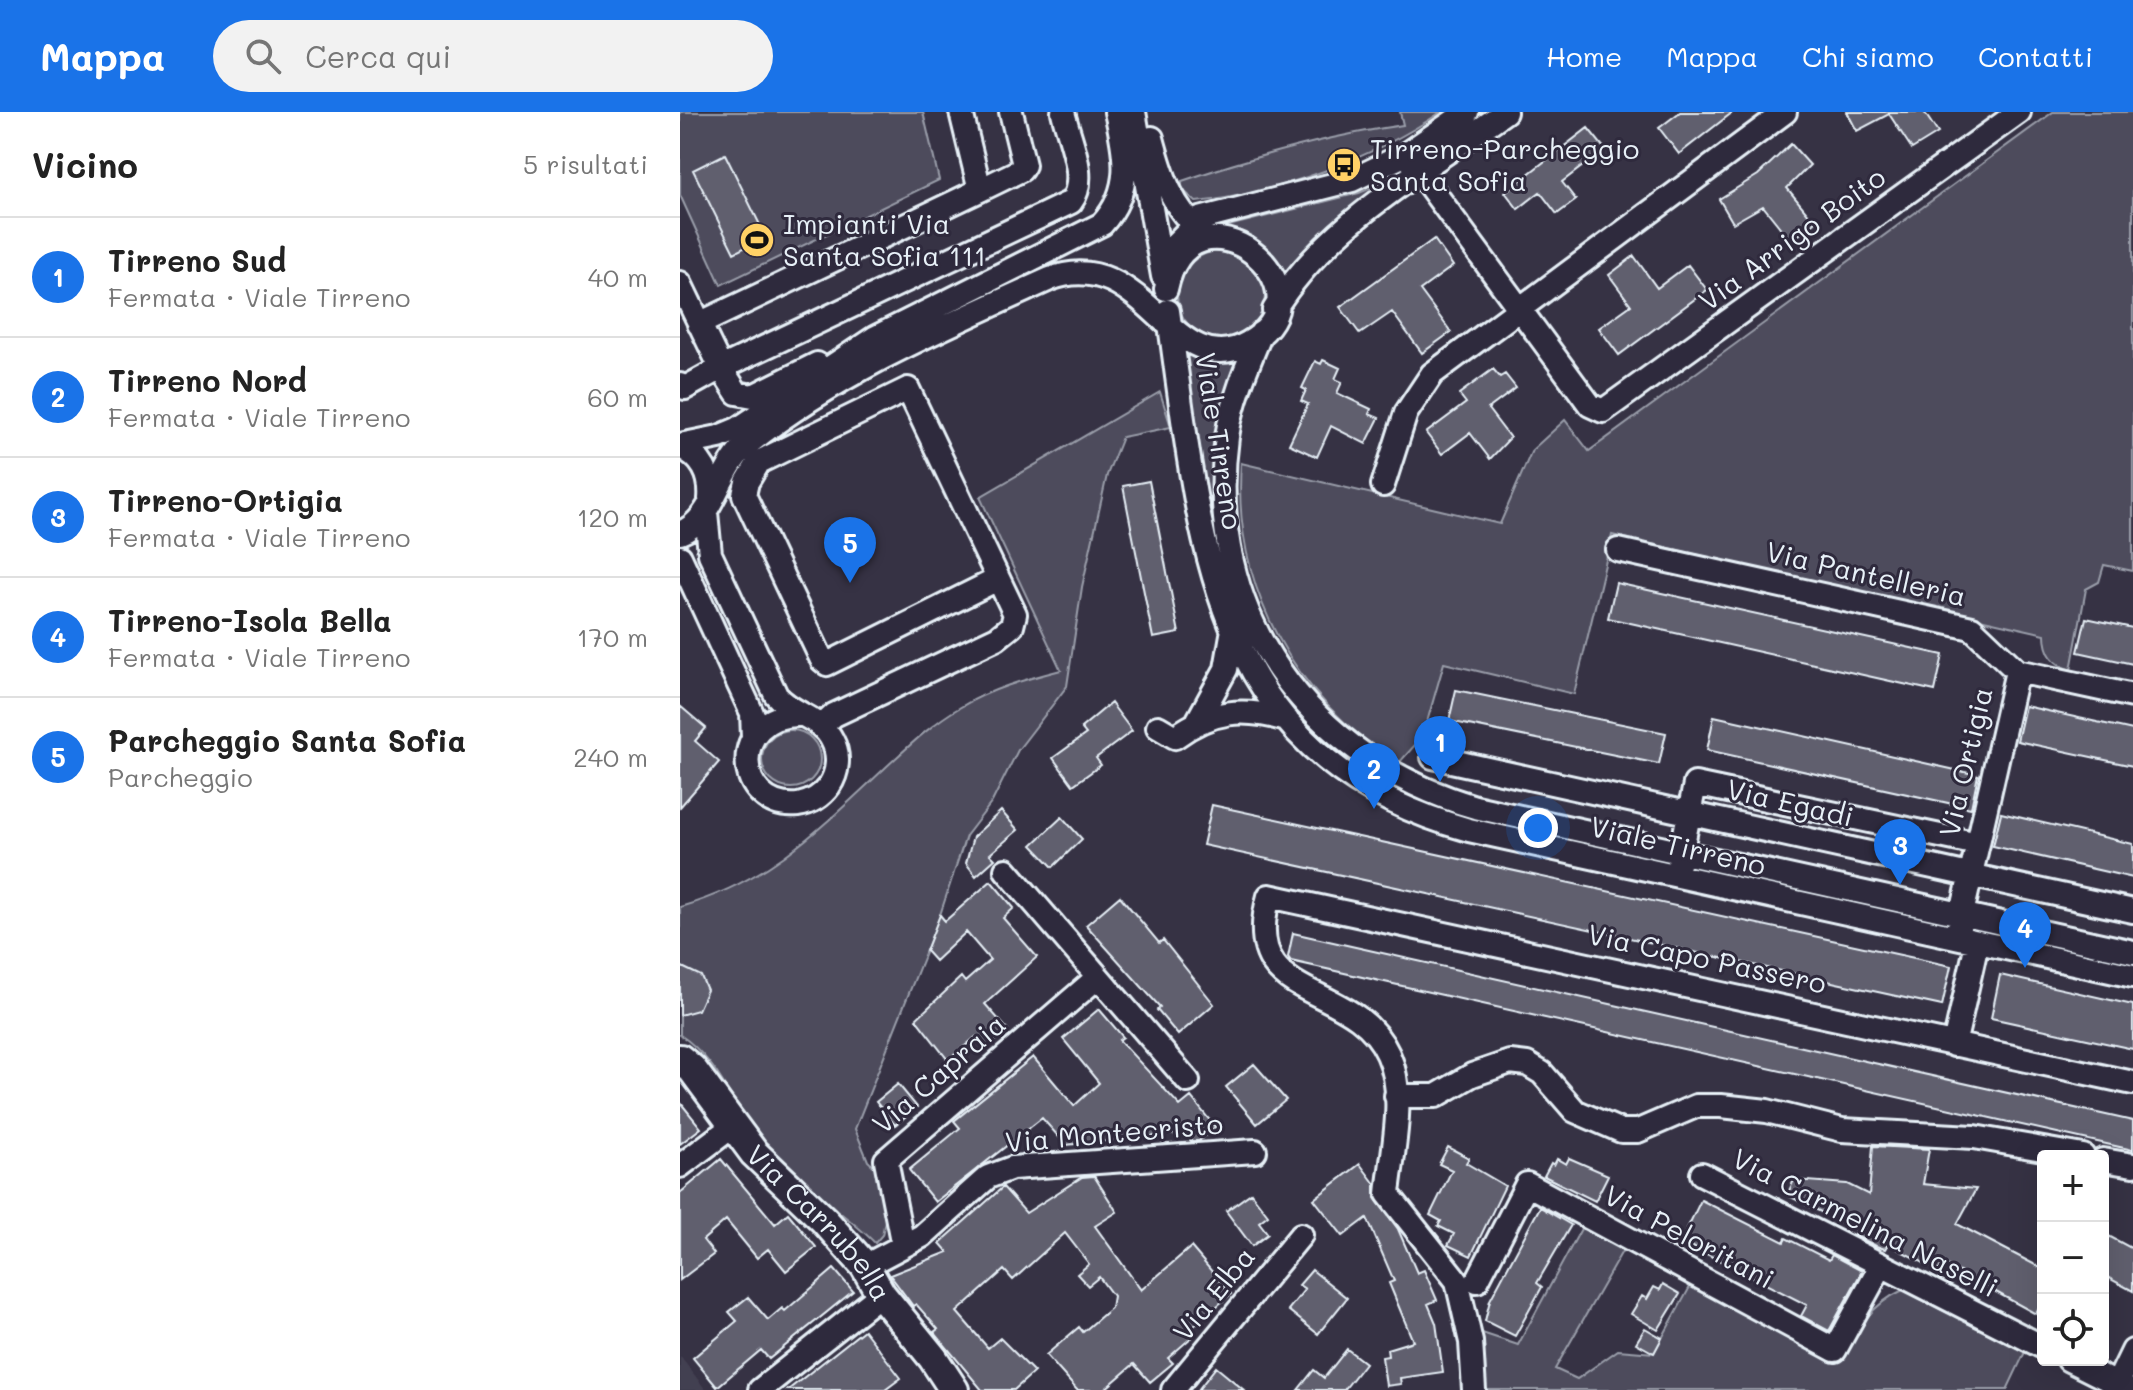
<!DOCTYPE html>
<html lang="it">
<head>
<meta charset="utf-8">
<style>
	:root { --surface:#fff; --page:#f2f2f2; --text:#222; --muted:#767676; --line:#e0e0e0; --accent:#1a73e8 }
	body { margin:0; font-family:Mali,sans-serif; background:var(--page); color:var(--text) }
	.controls { position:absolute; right:24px; bottom:24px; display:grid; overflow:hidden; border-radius:8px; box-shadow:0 8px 32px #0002 }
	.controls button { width:72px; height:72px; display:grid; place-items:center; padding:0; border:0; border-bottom:2px solid var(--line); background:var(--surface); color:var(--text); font:40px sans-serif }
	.you { position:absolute; left:858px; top:716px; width:28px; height:28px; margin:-20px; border:6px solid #fff; border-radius:50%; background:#1a73e8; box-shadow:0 0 0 12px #1a73e833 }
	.badge { display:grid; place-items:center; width:52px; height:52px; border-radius:50%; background:var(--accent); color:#fff; font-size:26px; font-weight:700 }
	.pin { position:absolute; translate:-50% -66px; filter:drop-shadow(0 2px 4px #0008) }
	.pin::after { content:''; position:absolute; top:42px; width:28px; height:24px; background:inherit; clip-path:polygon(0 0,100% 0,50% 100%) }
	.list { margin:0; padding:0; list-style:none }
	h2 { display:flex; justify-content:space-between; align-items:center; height:104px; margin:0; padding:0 32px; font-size:34px }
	h2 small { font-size:26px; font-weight:400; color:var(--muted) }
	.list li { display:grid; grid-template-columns:52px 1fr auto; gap:24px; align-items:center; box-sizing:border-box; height:120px; padding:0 32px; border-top:2px solid var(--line) }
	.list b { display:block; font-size:30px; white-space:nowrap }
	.list p { margin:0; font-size:26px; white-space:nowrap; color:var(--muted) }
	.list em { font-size:26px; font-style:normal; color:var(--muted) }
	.icon { flex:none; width:44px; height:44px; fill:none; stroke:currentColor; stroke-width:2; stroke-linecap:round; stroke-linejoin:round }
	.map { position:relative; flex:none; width:1453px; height:1278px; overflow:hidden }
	header { display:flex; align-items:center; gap:48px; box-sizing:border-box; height:112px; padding:0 40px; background:var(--accent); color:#fff }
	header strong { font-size:38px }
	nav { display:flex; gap:44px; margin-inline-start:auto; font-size:28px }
	.search { width:560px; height:72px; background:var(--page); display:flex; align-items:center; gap:20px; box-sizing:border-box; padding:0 28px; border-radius:44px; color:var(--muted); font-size:30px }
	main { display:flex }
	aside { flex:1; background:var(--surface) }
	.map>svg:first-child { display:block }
	.built { fill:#433f51 }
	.green { fill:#4d4b5c; stroke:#9a9eaa; stroke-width:2 }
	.building { fill:#605e6e; stroke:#e8f1f8; stroke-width:2 }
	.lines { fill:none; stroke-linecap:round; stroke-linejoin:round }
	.minor-casing { stroke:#e8f1f8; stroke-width:28 }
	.major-casing { stroke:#e8f1f8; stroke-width:34 }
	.minor { stroke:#2f2a3d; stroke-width:22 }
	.major { stroke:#2f2a3d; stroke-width:28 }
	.labels { text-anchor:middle; stroke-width:6; stroke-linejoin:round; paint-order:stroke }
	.poi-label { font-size:28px; fill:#e8f1f8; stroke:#2f2a3d; text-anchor:start }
	.street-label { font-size:28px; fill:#e8f1f8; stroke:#2f2a3d }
</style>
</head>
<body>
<header>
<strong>Mappa</strong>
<div class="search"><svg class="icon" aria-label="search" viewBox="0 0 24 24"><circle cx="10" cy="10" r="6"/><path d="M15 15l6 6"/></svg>Cerca qui</div>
<nav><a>Home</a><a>Mappa</a><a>Chi siamo</a><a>Contatti</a></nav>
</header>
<main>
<aside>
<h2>Vicino<small>5 risultati</small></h2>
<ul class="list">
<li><span class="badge">1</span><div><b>Tirreno Sud</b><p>Fermata · Viale Tirreno</p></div><em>40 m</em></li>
<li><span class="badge">2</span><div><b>Tirreno Nord</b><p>Fermata · Viale Tirreno</p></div><em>60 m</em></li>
<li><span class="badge">3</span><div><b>Tirreno-Ortigia</b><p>Fermata · Viale Tirreno</p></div><em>120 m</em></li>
<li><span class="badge">4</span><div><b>Tirreno-Isola Bella</b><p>Fermata · Viale Tirreno</p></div><em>170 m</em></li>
<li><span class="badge">5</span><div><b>Parcheggio Santa Sofia</b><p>Parcheggio</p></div><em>240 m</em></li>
</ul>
</aside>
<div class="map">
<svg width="1453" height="1278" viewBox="0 0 1453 1278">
	<rect width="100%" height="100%" fill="#363244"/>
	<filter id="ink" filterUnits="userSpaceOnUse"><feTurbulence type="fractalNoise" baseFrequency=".0125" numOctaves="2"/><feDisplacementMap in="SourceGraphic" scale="16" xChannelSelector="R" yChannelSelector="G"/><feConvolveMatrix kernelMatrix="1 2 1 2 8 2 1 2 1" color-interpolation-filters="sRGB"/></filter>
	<g filter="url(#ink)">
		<path class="built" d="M0 1244 26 1278H0Z"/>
		<path class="green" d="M0 0H243L259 68 41 173 0 83Z
			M720 0H761C694 46 596 82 516 90L502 77V69C575 44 647 24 723 13Z
			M1373 0H1453V459L1424 453 1419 470 1406 477 1391 558C1373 552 1365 541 1365 522L932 423 894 582 764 551 743 624 719 651C614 587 552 475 561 351L820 412 852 338 885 308 909 339Z
			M716 66 605 166C590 130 572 123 536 117L679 81Z
			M497 183a44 44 0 1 1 88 0a44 44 0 1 1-88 0Z
			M508 239 560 245C540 317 526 369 540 445L534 441 505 243Z
			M480 280 491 315 442 325 427 363 402 475 387 574 338 638 312 690 286 724 260 803 175 1017 188 1049 201 1061 209 1090 202 1123 195 1131C160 1095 113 1072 82 1032 55 998 38 947 0 923V795C88 770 139 718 204 657 227 636 251 612 279 596 310 577 346 567 381 558L300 385Z
			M82 647a29 29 0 1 1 58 0a29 29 0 1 1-58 0Z
			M903 1113 944 1136 875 1257 897 1267 938 1238 974 1241 1011 1173 1151 1250 1160 1248C1177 1217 1190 1193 1223 1178L1345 1240 1327 1278H801L796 1219 838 1233Z"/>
		<path class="building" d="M1000 0H1053L999 42 979 16Z
			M1167 0H1244L1258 21 1232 37 1209 2 1177 19Z
			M908 16 925 37 882 70 896 88 877 102 860 80 838 97 825 80Z
			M1111 32 1130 53 1107 76 1135 110 1111 129 1083 94 1053 111 1039 87 1078 63Z
			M45 42 86 125 54 141 13 58Z
			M754 127 773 154 740 178 771 220 742 241 712 200 680 222 660 195Z
			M954 144 977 176 1008 153 1027 178 939 243 919 216 951 193 929 163Z
			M643 248 660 256 655 267 662 270 657 281 691 297 689 302 699 306 686 332 651 314 637 345 609 332 628 292 621 289 626 278 622 276 635 249 641 252Z
			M813 257 820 265 825 262 836 276 808 297 830 326 810 347 790 321 762 342 746 321 786 291 779 282Z
			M469 369 499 521 473 526 443 374Z
			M936 471 1263 543 1255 579 928 506Z
			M1406 506 1453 516V552L1398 540Z
			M776 578 986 621 979 652 769 609Z
			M431 591 452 619 416 646 421 653 393 673 373 646 406 622 401 616Z
			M0 594 26 616 15 629 39 650 0 695Z
			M1345 594 1453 618V654L1337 629Z
			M1034 604 1298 663 1291 696 1027 638Z
			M532 693 1271 854 1262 894 523 733Z
			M321 699 338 718 310 742 315 747 296 764 286 751 293 725Z
			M1321 701 1453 732V766L1313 734Z
			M382 705 402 727 373 755 352 733Z
			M311 769 334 796 323 806 357 845 305 892 328 918 306 936 296 925 268 948 236 907 281 865 285 870 310 848 286 820 255 849 246 839 260 803 265 809Z
			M440 784 479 831 483 828 534 892 498 923 477 898 480 895 406 813Z
			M613 821 1453 1009V1038L611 849 608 845Z
			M0 854 21 864 27 878 18 898 0 903Z
			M1320 863 1453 893V937L1311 906Z
			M419 897 443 925 439 928 500 994 511 985 535 1015 519 1029H511L501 1018 496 1022 386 1033 362 1006 255 1090 229 1058 280 1016 274 1009 353 945 394 994 419 971 383 927Z
			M574 952 606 988 577 1012 546 975Z
			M218 972 237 995 215 1013 196 990Z
			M0 990 21 1016 0 1032Z
			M1193 1034 1249 1037 1243 1072 1296 1077 1277 1112 1363 1157V1188L1356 1202 1263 1151 1259 1159 1208 1132 1205 1137 1196 1134 1174 1123 1177 1118 1107 1083 1114 1068 1167 1072 1189 1083Z
			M768 1035 789 1046 786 1051 825 1074 791 1144 768 1133 774 1122 758 1114 761 1109 750 1103 772 1058 759 1052Z
			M889 1046 928 1063 915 1089 864 1064 871 1051 874 1053 877 1047 886 1052Z
			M41 1047 95 1112 108 1101 136 1135 106 1159 88 1137 77 1146 46 1108 23 1128 34 1142 0 1168V1081Z
			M680 1052 695 1072V1086L718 1117 737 1161 744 1158 757 1188 748 1192 756 1211 763 1260 720 1266 721 1272 706 1274 702 1245 708 1244 707 1237 733 1229 709 1171 714 1169 687 1106 663 1124 634 1087Z
			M414 1064 437 1100 415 1114 461 1178 511 1135 551 1182 507 1220 512 1225 488 1246 493 1251 470 1270 454 1252 424 1278H397L366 1243 399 1215 403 1220 431 1196 433 1184 419 1165 408 1174 397 1162 409 1152 385 1121 333 1168 324 1158 277 1200 308 1236 320 1226 354 1260 334 1278H302L254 1220 258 1217 236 1192 233 1194 210 1163 268 1140 260 1131 323 1075 346 1101 402 1065Z
			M571 1081 588 1103 579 1110 588 1122 572 1134 546 1099Z
			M1021 1088 1104 1130 1106 1126 1149 1148 1152 1143 1182 1159 1149 1219 1121 1204 1127 1193 1001 1129Z
			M860 1095 891 1113 857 1171 862 1175 835 1224 805 1209 810 1188Z
			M1423 1121 1453 1137V1179L1423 1163Z
			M154 1157 173 1179 89 1247 81 1238 37 1275 13 1246 57 1209 49 1200 68 1185 88 1208 102 1196 105 1199Z
			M632 1158 667 1186 638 1222 608 1198 625 1177 619 1173Z
			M983 1172 1000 1182 978 1218 951 1202 962 1184 967 1187 974 1175 980 1178Z
			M965 1216 982 1226 974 1241 956 1231Z
			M184 1218 221 1266 205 1278H108Z
			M667 1237 685 1251 664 1278H618L634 1258 644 1266Z
			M536 1255 564 1278H518Z"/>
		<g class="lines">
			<g class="minor-casing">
				<path id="minor" d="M454 0 483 164
					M472 26C481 60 492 98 522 120
					M726 42 910 293 923 299 1339 0
					M300 78 341 58 344 53 331 0
					M489 155 494 133 520 107 672 68 726 42 787 0
					M0 171 41 256 57 281 73 284 137 252
					M594 198C646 112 745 58 825 0
					M488 199C521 426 525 645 789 718L1453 864
					M19 212 300 78 281 0
					M581 221C567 254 552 289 547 325 523 502 628 646 795 695L1453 840
					M0 273 5 276 41 256 391 90C409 66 389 27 383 0
					M0 333 39 325 58 317 196 225 422 112C453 78 446 42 436 0
					M0 335C22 344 32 364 30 387
					M703 373 726 301 752 262 1105 0
					M26 400 30 442 96 583C112 603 141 605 152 628 160 643 158 661 149 674 141 685 130 691 118 693 54 699 47 602 119 603
					M0 421C36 407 38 355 69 331 160 259 266 214 370 167 464 131 493 274 568 231 662 177 511 60 486 177
					M938 438 1292 516 1337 559 1453 584
					M0 445 72 601 73 625
					M518 608 546 557 552 523
					M142 614 154 603 317 526 332 514 335 502 228 277 79 350 67 370 64 383 142 548 147 552 318 467
					M478 615 495 625C532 598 563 595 607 608
					M753 645 1453 799
					M999 752 1015 672 1298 732
					M326 758 508 969
					M1279 815 1337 559
					M1274 933 1297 831
					M716 984H756L792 963 830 950 847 952 862 961 895 999 941 1019H958L1016 994H1041L1087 999 1162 1018 1294 1025 1403 1044
					M1423 1048 1453 1053
					M0 1054 53 1014
					M1022 1062 1363 1235
					M223 1134 206 1048 418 865
					M185 1154 242 1124 308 1065 332 1056 575 1039
					M797 1169 847 1072 1155 1238 1201 1154
					M1389 1248 1449 1278
					M1437 1272 1453 1239
					M80 1278 201 1182
					M493 1278 621 1123
					M794 1278 791 1230 777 1169 708 1082C712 1039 727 983 708 942 673 865 558 895 589 784L1453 971"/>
			</g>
			<g class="major-casing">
				<g id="major">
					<path id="s1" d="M0 947 12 957 74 1041 144 1108 185 1154 201 1182 253 1246 274 1278"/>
				</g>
			</g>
			<use href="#minor" class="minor"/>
			<use href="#major" class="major"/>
		</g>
	</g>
	<defs>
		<g id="bus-disc" transform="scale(1.8)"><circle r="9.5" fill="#ffd166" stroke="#2f2a3d"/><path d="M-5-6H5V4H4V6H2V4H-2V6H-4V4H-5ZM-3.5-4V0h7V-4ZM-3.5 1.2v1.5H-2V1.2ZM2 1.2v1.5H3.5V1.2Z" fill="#111"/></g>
		<g id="stadium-disc" transform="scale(1.8)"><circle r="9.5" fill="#ffd166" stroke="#2f2a3d"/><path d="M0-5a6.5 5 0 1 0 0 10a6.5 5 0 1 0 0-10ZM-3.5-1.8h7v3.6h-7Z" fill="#111"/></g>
	</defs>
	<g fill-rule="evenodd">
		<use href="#bus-disc" x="664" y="53"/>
		<use href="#stadium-disc" x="77" y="128"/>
	</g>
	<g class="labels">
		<g class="poi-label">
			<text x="690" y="47">Tirreno-Parcheggio<tspan x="690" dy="32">Santa Sofia</tspan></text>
			<text x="103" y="122">Impianti Via<tspan x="103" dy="32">Santa Sofia 111</tspan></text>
		</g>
		<g class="street-label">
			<text transform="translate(1112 127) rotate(-36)" y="10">Via Arrigo Boito</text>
			<text transform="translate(539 329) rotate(81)" y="10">Viale Tirreno</text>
			<text transform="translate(1186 462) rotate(13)" y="10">Via Pantelleria</text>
			<text transform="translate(1286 650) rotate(-77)" y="10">Via Ortigia</text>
			<text transform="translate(1110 691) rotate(13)" y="10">Via Egadi</text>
			<text transform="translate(998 734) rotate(13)" y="10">Viale Tirreno</text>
			<text transform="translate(1027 847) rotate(12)" y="10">Via Capo Passero</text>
			<text transform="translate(259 962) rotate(-41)" y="10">Via Capraia</text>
			<text transform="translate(434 1021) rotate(-5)" y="10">Via Montecristo</text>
			<text dy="10" stroke="none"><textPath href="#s1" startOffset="216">Via Carrubella</textPath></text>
			<text transform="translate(1185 1111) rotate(27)" y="10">Via Carmelina Naselli</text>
			<text transform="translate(1009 1125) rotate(28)" y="10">Via Peloritani</text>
			<text transform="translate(534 1182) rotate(-51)" y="10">Via Elba</text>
		</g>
	</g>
</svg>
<div class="controls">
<button>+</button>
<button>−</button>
<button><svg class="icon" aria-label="locate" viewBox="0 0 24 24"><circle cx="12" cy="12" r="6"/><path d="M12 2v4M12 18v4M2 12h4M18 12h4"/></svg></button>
</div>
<div class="you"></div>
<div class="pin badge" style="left:760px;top:670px">1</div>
<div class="pin badge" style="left:694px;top:697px">2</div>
<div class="pin badge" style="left:1220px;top:773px">3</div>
<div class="pin badge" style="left:1345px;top:856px">4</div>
<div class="pin badge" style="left:170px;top:471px">5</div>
</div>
</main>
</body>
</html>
